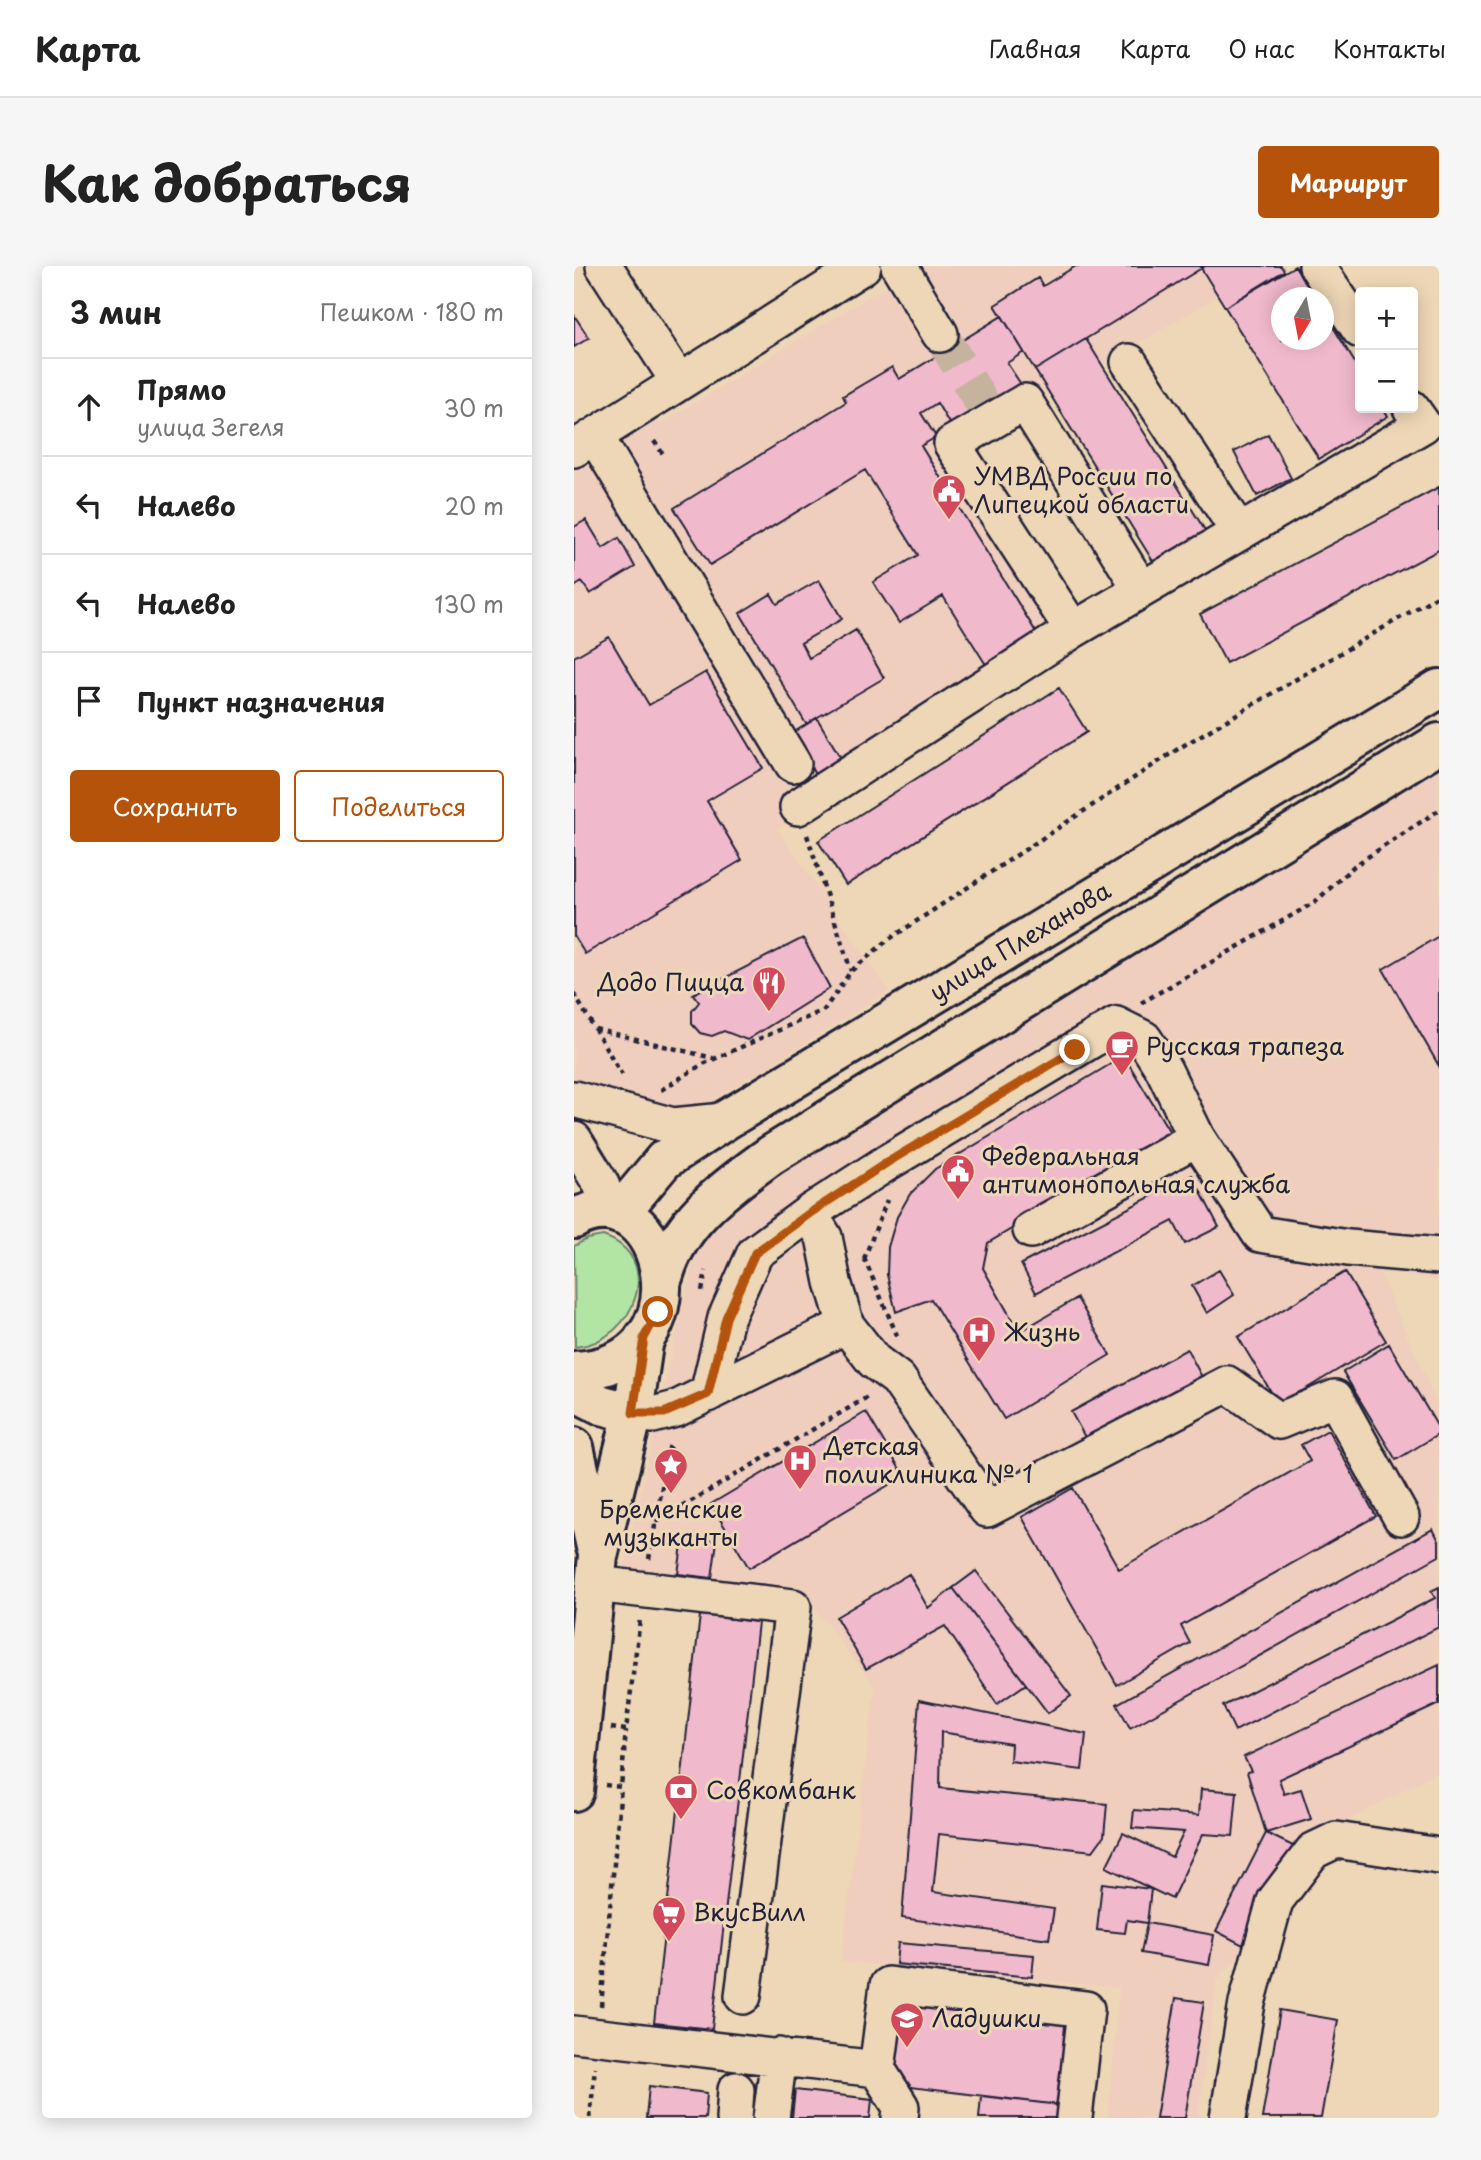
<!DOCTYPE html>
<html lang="ru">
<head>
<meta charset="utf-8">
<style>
	:root { --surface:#fff; --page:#f6f6f6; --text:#222; --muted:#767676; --line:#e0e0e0; --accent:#b45309 }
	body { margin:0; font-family:"Playpen Sans",sans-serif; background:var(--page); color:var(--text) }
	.controls { position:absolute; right:21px; top:21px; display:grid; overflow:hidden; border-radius:7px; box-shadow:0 4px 18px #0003 }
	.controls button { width:63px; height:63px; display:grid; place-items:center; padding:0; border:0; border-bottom:2px solid var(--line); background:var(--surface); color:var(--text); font:35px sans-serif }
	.compass { position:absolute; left:697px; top:21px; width:63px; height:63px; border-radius:50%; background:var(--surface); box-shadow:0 4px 18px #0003; rotate:190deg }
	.stop { position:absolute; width:21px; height:21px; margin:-16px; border:5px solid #b45309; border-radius:50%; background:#fff }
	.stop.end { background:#b45309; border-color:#fff; box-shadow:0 2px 7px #0008 }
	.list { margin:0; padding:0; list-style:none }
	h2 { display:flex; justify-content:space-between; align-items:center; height:91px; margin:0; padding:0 28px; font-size:30px }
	h2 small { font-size:23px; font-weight:400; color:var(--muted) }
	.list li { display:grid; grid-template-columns:46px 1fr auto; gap:21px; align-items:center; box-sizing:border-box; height:98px; padding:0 28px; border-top:2px solid var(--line) }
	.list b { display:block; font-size:26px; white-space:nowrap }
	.list p { margin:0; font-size:23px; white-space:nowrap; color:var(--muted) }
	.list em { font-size:23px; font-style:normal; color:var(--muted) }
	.actions { display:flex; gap:14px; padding:21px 28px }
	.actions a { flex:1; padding:16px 0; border:2px solid var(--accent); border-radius:7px; text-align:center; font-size:24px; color:var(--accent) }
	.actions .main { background:var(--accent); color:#fff }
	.icon { flex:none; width:38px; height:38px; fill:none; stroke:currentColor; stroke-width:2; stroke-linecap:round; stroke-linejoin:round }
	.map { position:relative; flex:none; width:865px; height:1852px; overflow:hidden; border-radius:7px }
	header { display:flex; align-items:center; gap:42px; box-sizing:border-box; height:98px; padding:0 35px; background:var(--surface); border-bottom:2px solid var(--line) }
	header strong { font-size:33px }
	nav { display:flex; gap:38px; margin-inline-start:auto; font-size:24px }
	.intro { display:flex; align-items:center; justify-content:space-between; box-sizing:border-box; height:168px; padding:0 42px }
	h1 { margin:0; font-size:49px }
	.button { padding:18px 32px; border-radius:7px; background:var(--accent); color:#fff; font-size:24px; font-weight:700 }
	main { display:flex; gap:42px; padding:0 42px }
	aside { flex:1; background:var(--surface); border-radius:7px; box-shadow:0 4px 18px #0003 }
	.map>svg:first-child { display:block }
	.built { fill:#efcebd }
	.green { fill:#b2e4a4; stroke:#6a8370; stroke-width:2 }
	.building { fill:#f1b9cc; stroke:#22223b; stroke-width:2 }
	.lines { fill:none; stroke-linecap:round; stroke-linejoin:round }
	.minor-tunnel { stroke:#c5b39d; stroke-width:35; stroke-dasharray:35 18; stroke-linecap:butt }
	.minor-casing { stroke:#22223b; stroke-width:40 }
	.major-casing { stroke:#22223b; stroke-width:44 }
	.path { stroke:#22223b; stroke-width:4.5; stroke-dasharray:5 5; stroke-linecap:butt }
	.minor { stroke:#eed7b6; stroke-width:35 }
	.major { stroke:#eed7b6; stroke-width:38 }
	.route { stroke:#b45309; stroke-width:9 }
	.labels { text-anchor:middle; stroke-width:6; stroke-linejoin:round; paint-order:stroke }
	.poi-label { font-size:24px; fill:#22223b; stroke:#eed7b6; text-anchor:start }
	.street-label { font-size:24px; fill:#22223b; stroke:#eed7b6 }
</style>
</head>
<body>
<header>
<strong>Карта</strong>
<nav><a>Главная</a><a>Карта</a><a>О нас</a><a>Контакты</a></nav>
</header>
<div class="intro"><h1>Как добраться</h1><a class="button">Маршрут</a></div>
<main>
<aside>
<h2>3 мин<small>Пешком · 180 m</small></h2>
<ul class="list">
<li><svg class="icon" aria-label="ahead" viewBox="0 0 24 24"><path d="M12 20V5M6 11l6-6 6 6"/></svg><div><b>Прямо</b><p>улица Зегеля</p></div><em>30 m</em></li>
<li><svg class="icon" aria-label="left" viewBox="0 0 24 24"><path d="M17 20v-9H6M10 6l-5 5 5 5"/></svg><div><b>Налево</b></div><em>20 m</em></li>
<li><svg class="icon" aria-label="left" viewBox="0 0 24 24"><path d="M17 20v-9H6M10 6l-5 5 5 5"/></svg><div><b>Налево</b></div><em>130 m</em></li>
<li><svg class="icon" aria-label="arrive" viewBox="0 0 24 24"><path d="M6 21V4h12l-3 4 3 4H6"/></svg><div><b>Пункт назначения</b></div></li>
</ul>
<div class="actions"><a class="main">Сохранить</a><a>Поделиться</a></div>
</aside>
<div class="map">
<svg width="865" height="1852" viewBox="0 0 865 1852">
	<rect width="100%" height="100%" fill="#eed7b6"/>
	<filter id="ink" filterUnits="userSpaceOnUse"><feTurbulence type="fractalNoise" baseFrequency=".0143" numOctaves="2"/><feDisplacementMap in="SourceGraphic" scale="14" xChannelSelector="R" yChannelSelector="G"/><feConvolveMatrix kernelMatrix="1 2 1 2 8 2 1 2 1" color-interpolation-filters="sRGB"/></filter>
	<g filter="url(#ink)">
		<path class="built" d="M345 0H695L377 188 506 386 203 563 315 725 122 845H61L0 821V189L72 144 84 159Z
			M865 490V1014L805 1006 865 1141V1505L729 1579 668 1687 643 1714 624 1852H534L545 1722 267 1696 301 1421 234 1333 48 1308 107 1045 128 962 162 929Z"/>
		<path class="green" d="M29 970C91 990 63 1075 1 1081L0 980 13 973Z"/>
		<path class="building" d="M502 0H631L461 104 421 39 464 12 469 20Z
			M631 0H707L710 5 651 41 627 2Z
			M721 0 741 32H708V74H750V46L786 105V142H809L814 150 745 193 651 41Z
			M0 49 15 72 0 81Z
			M428 50 450 86 433 97 452 126 382 169 363 137 347 147 362 171 347 180 470 379 419 410 369 330 325 357 299 316 344 289 291 204 136 299 100 242 272 136 269 130 318 101 325 113Z
			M512 73 632 266 580 297 461 104Z
			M694 168 717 212 683 230 660 186Z
			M865 221V284L652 397 626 348Z
			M12 254 29 282 45 272 61 301 16 328 8 316 0 321V261Z
			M245 314 268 353 227 377 235 392 282 364 310 412 232 458 166 347 197 328 203 338Z
			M35 371 75 439 132 406 189 502 133 535 168 594 11 688 0 670V391Z
			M485 422 513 466 272 619 244 575Z
			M243 452 271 499 245 515 217 468Z
			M865 670V800L809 703Z
			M229 672 256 722 173 774 150 765 138 770 126 767 118 758V745L125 736 119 728Z
			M550 790 597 868 414 977 409 1002 445 1066 503 1032 536 1089 430 1153 357 1033 322 1046 313 1009 314 981 323 951 336 928 361 903Z
			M618 909 645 961 611 978 599 955 462 1027 447 998Z
			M645 1004 660 1029 633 1047 618 1020Z
			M771 1006 812 1075 705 1139 664 1071Z
			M815 1078 865 1163V1168L822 1194 769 1106Z
			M613 1083 629 1113 513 1175 497 1146Z
			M292 1146 330 1210 175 1302 137 1238Z
			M754 1164 802 1250 607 1360 616 1377 543 1419 448 1251 499 1222 545 1303 736 1195 727 1179Z
			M859 1263 865 1275V1290L556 1462 543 1438Z
			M109 1271 143 1275 138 1312 104 1308Z
			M402 1305 497 1430 474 1447 379 1322Z
			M335 1308 354 1342 379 1322 452 1418 423 1438 371 1360 292 1403 262 1351Z
			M865 1321V1361L661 1465 649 1440 861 1332 857 1325Z
			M126 1349 184 1356 138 1763 80 1757Z
			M865 1399V1438L705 1513 710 1528 727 1523 737 1553 692 1567 673 1506 677 1505 670 1491Z
			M345 1434 512 1468 508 1504 436 1495 437 1478 367 1466 366 1522 533 1538 530 1570 519 1585 365 1568 359 1626 480 1643 475 1673 328 1652Z
			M627 1523 663 1526 659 1570 629 1568 598 1633 532 1601 549 1567 598 1591 610 1566 558 1562 560 1544 625 1549Z
			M692 1567 719 1580 669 1679 642 1665Z
			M528 1617 577 1623 573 1657 553 1654 551 1667 523 1664Z
			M573 1657 640 1669 635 1699 567 1687Z
			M324 1677 460 1689 458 1711 322 1698Z
			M329 1732 495 1752 485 1839 319 1819Z
			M602 1732 630 1736 611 1852H582Z
			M706 1744 764 1754 747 1852H688Z
			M75 1820 133 1827 131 1852H72Z
			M221 1824 298 1833 296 1852H218Z
			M407 1830 485 1839 483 1852H405Z"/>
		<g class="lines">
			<path class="minor-tunnel" d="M366 68 419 155"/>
			<g class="minor-casing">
				<path id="minor" d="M30 0 105 116
					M325 0 366 68
					M743 0 786 64
					M555 96 665 266
					M21 170 219 498
					M0 183 289 0
					M499 364 378 178 451 136 567 323
					M224 541 499 364 849 159 837 142
					M0 833 99 860 150 855
					M0 874 27 918 36 945
					M235 947 250 971 259 1016 272 1059 300 1095 324 1113 413 1243 653 1118 705 1155 761 1132 827 1251
					M457 964 623 872
					M134 1128 152 1052 181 987 235 947 314 896 542 759 570 773 590 804 623 872 686 968 774 982 865 990
					M59 1147 79 1149 102 1143 272 1059
					M21 1318 219 1341 169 1730
					M0 1768 303 1803
					M160 1852 162 1824
					M197 1852 205 1790
					M326 1852 327 1841 303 1803 314 1719 512 1743 500 1852
					M654 1852 673 1737 701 1635 739 1585 762 1574 865 1590"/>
			</g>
			<g class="major-casing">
				<g id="major">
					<path id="s1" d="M45 948 90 894 150 855 865 423"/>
					<path d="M0 953C92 903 138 1099 0 1105"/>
					<path d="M89 1011C105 954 152 922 197 889L865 477"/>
					<path d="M0 1125 28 1139 59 1147"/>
					<path d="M0 1181 22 1281"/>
					<path d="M0 1525 24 1290 59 1147 70 1072"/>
				</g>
			</g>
			<path class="path" d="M80 175 89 188
				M233 569 277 705
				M0 728 48 809
				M567 737 741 636 780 600 865 544
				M21 763 139 792
				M87 824 129 798 250 744 277 705 314 674 607 481 865 329
				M290 992 325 1074
				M290 993 313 934
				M128 1025 132 1005
				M82 1256 297 1129
				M75 1293 96 1177
				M37 1462 52 1464 66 1353
				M31 1519 47 1521 52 1464
				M27 1740 47 1521
				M16 1852 21 1801"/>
			<use href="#minor" class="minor"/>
			<use href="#major" class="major"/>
		</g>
	</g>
	<g class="lines" filter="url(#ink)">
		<path class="route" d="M84 1046 70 1072 59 1147H90L134 1128 152 1052 181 987 236 947 314 896 501 784"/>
	</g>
	<defs>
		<g id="civic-pin" transform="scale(1.75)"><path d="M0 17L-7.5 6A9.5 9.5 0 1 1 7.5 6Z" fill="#d1495b" stroke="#eed7b6"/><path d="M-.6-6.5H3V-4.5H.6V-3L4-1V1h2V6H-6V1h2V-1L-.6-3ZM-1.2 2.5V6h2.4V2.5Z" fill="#fff"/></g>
		<g id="restaurant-pin" transform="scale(1.75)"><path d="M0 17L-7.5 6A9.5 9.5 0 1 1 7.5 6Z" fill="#d1495b" stroke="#eed7b6"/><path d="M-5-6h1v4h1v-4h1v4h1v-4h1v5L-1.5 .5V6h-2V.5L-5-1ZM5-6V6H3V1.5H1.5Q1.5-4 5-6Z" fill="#fff"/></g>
		<g id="cafe-pin" transform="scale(1.75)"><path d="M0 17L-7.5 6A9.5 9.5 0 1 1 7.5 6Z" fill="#d1495b" stroke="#eed7b6"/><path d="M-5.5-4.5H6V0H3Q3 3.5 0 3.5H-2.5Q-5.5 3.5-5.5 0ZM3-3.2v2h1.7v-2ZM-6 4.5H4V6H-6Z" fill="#fff"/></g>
		<g id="hospital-pin" transform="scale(1.75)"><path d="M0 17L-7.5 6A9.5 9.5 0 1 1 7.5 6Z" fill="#d1495b" stroke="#eed7b6"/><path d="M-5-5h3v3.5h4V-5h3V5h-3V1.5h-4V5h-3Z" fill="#fff"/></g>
		<g id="sight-pin" transform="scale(1.75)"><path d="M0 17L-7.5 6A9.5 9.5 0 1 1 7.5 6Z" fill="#d1495b" stroke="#eed7b6"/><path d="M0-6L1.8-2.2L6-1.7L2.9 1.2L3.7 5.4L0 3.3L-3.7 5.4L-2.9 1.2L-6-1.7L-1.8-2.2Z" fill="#fff"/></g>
		<g id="bank-pin" transform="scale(1.75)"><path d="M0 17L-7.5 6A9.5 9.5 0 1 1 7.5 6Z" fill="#d1495b" stroke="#eed7b6"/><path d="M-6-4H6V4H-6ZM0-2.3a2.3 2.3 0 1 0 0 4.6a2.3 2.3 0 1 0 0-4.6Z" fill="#fff"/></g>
		<g id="supermarket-pin" transform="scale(1.75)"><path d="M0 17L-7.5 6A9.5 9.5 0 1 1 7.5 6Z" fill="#d1495b" stroke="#eed7b6"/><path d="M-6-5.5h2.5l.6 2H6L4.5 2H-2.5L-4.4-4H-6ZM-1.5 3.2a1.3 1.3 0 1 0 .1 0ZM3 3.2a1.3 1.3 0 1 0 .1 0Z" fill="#fff"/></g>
		<g id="school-pin" transform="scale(1.75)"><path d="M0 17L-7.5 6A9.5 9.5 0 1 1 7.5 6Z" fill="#d1495b" stroke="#eed7b6"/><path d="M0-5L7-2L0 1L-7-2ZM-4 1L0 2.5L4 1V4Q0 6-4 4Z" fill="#fff"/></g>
	</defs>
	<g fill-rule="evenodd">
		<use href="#civic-pin" x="375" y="225"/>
		<use href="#restaurant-pin" x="195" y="717"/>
		<use href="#cafe-pin" x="548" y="781"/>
		<use href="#civic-pin" x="384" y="905"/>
		<use href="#hospital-pin" x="405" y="1067"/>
		<use href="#hospital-pin" x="226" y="1195"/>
		<use href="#sight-pin" x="97" y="1199"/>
		<use href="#bank-pin" x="107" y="1525"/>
		<use href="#supermarket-pin" x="95" y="1647"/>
		<use href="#school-pin" x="333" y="1753"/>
	</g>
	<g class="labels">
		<g class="poi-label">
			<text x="400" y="219">УМВД России по<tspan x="400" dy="28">Липецкой области</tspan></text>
			<text x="170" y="725" text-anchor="end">Додо Пицца</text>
			<text x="572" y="789">Русская трапеза</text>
			<text x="408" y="899">Федеральная<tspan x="408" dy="28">антимонопольная служба</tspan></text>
			<text x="430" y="1075">Жизнь</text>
			<text x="250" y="1189">Детская<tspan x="250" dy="28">поликлиника № 1</tspan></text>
			<text x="97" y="1252" text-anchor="middle">Бременские<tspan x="97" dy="28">музыканты</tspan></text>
			<text x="132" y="1533">Совкомбанк</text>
			<text x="119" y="1655">ВкусВилл</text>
			<text x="358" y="1761">Ладушки</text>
		</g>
		<g class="street-label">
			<text dy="8" stroke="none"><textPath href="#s1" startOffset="488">улица Плеханова</textPath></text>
		</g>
	</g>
</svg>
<div class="controls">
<button>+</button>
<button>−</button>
</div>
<svg class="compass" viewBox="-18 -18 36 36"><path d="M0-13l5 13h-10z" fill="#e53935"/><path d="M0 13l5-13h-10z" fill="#767676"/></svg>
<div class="stop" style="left:84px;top:1046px"></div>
<div class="stop end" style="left:501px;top:784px"></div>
</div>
</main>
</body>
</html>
